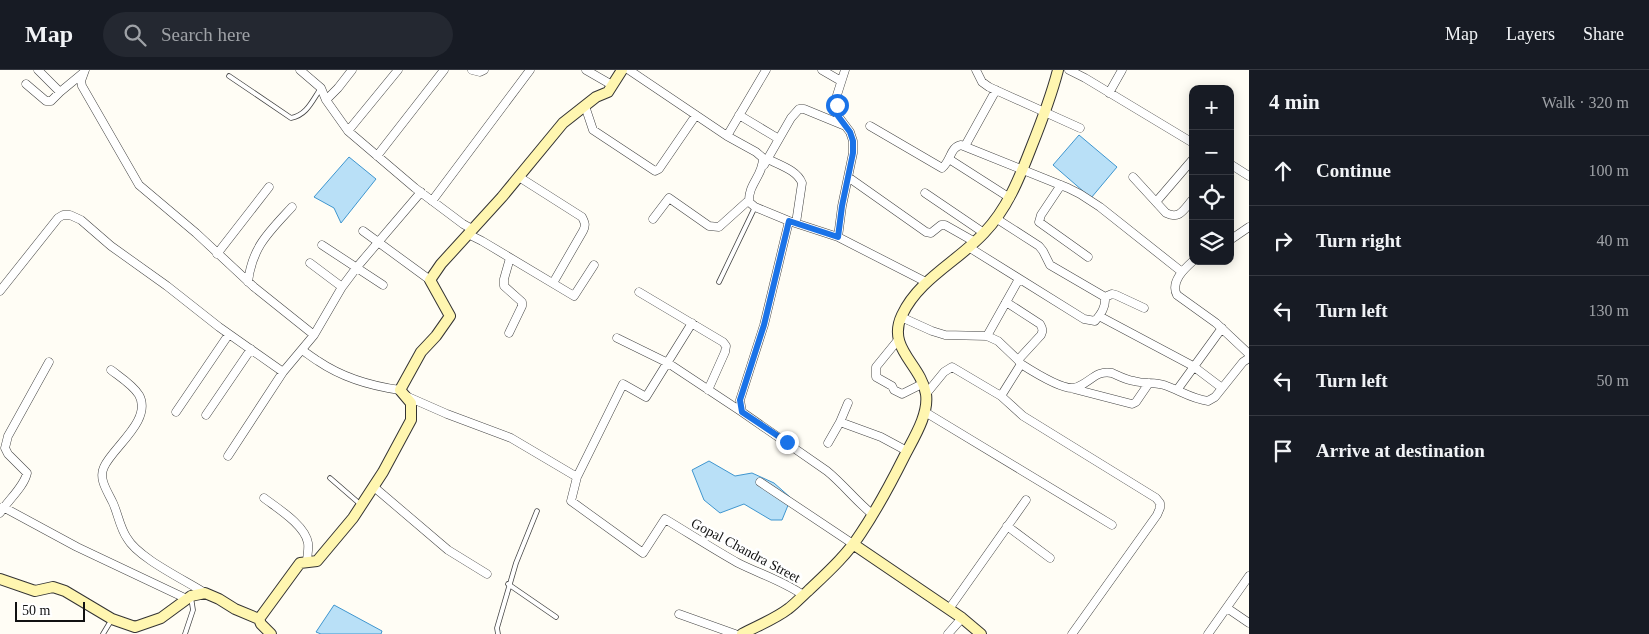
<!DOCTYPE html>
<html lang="en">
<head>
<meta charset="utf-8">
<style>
	:root { --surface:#171b24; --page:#242831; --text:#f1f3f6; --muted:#9ea1a6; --line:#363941 }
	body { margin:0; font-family:"Times New Roman",serif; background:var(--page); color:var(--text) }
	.controls { position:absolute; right:15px; top:15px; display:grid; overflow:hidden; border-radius:10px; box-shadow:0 2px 12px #0003 }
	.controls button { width:45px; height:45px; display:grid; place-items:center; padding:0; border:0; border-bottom:1px solid var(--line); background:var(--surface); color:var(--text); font:25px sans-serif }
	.scale { position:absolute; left:15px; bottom:12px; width:70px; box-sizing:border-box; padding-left:5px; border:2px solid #111; border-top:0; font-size:14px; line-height:18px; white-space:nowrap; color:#111; -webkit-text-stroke:4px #fff; paint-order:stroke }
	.stop { position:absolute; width:15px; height:15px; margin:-11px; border:4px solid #1a73e8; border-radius:50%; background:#fff }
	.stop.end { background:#1a73e8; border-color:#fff; box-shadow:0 1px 5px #0008 }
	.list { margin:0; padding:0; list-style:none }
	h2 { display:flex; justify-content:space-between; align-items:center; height:65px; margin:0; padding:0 20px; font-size:21px }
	h2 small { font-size:16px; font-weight:400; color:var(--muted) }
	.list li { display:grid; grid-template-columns:32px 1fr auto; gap:15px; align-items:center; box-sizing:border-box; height:70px; padding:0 20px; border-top:1px solid var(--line) }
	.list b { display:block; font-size:19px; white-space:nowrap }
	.list em { font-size:16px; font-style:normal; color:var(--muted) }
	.icon { flex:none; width:28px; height:28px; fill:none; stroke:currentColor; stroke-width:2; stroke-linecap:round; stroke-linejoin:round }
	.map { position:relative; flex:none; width:1249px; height:564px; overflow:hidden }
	header { display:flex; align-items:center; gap:30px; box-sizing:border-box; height:70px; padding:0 25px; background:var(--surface); border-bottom:1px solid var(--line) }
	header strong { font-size:24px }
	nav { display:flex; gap:28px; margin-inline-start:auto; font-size:18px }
	.search { width:350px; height:45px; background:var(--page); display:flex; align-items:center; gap:12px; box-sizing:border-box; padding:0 18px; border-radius:28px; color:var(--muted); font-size:19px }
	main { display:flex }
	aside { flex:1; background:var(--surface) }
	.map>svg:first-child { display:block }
	.water { fill:#b9e0f7; stroke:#3f96cf }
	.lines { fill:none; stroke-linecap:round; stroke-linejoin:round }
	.lane-casing { stroke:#444; stroke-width:5.5 }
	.street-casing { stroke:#444; stroke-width:9 }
	.secondary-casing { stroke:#333; stroke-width:12 }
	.lane { stroke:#fff; stroke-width:4 }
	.street { stroke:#fff; stroke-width:8 }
	.secondary { stroke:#fff6b0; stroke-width:10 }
	.route { stroke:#1a73e8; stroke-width:6 }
	.labels { text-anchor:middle; stroke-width:5; stroke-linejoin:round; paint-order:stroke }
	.street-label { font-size:14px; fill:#111; stroke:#fff }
</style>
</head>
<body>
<header>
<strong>Map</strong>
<div class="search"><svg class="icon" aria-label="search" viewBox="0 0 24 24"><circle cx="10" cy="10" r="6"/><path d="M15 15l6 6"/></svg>Search here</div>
<nav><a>Map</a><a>Layers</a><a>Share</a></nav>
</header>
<main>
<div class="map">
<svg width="1249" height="564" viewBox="0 0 1249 564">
	<rect width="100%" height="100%" fill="#fffdf5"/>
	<path class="water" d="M1079 65 1117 97 1091 128 1053 95Z
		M349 87 376 109 341 153 334 138 314 127Z
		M709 391 735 406 752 403 774 413 791 428 782 450H771L744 434 720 443 704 430 692 400Z
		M334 535 382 561 381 564H321L316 562Z"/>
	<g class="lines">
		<g class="lane-casing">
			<path id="lane" d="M229 6 291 48C307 45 312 31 321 18
				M719 212 755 137
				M330 408 360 434
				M508 514 556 547
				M103 564 112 549
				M185 564 193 540 191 527
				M498 564 497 558 516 493 537 441"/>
		</g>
		<g class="street-casing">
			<path id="street" d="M38 0 60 22
				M85 0 81 11 82 16 139 115 196 163 254 217 314 265
				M300 0 321 18 326 30
				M352 0 338 18 326 30 348 61 415 118 463 154 472 159
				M472 0 480 2 484 0
				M586 0 612 15
				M629 0 727 66 756 82 763 88C763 106 748 114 749 132L755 137 789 151 838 167 926 212
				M822 0 841 11
				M976 0 982 12 989 17 1080 58
				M1069 0 1085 8 1193 73
				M26 14 46 31H51L60 22 83 3
				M1109 23 1122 0
				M585 36 593 60 655 101 659 99 696 45
				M739 45 779 69
				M870 56 942 98C951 91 950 77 961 75L1068 118 1080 124 1100 137 1182 202
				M348 61 398 0
				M727 66 766 0
				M965 76 996 20
				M377 86 444 0
				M768 89C779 95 797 100 802 113L796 153
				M949 89 1010 128
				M1230 94 1249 106
				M764 95 791 48 799 39H804L843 55
				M519 107 582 147C585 153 586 155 583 161L553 213
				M848 107 926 162 931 163 941 155H945L975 172
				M1133 107 1166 143C1180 150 1184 139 1193 129
				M1061 115 1041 145 1039 152 1088 187
				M925 123 984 163
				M432 131 530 0
				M1156 132 1193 89
				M653 149 669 128 709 156 719 157 749 130
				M789 151 764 255 740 330 742 342 827 401C843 414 856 431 872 444
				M363 161 430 210
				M468 164 482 171 574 226 594 195
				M838 167 842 136 853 83V71L850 62 838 46 837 25 845 0
				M1230 170 1249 157
				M322 175 383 215
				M970 178 1084 249 1095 251C1101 244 1106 237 1105 227L1050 195 1043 181 1039 176 997 149
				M217 184 269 117
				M1193 191C1184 199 1170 212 1177 225L1216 253 1249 284
				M310 193 342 217
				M248 212C252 177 269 162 292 137
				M0 221 58 148 63 145H70L81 150 111 176 167 216 219 257 283 302
				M639 222 723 272 726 276 725 282 708 320
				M1105 227 1112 224 1116 225 1144 238
				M1006 232 1040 254C1043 259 1043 261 1041 265L1018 290
				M1099 246 1193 296 1222 318
				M901 247 932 261 945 265 987 266 998 271 1018 290 1021 294C1032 301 1060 319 1073 318 1088 316 1095 299 1112 303 1119 306 1126 310 1134 311 1144 314 1154 312 1164 315 1179 320 1192 329 1208 331L1215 327 1243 292 1249 288
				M692 253 646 327 623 314 577 407 571 431 643 483 665 449C690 464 713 479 738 493 760 504 783 511 803 525
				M509 263 522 236V232L504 216V209L510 188
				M987 266 1019 209
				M617 268 668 293 742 342
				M898 270 876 297V307L892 316 894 320 902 324 922 314
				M302 280C308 284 313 288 318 291 343 308 371 316 400 320
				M1021 294 1001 326 1023 346 1156 428 1160 433V438L1157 445 1072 564
				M111 300C120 307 133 315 139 325 153 350 112 378 104 397 98 409 108 422 113 433 118 444 120 458 127 468 138 488 185 510 205 523
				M1074 319 1132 334 1136 332 1149 313
				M1177 320 1222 258
				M926 324 944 302 952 297 1001 326
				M406 326 447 344 511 368 577 407
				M848 333 840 352 881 367 907 381
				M176 342 229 264
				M925 342 1112 455
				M206 345 251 279
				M828 373 840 352
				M228 386 283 302 314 265 342 217 357 197 421 122
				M760 412 853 474
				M374 417 448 480 487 504
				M264 428C277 438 305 455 308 473 309 479 307 486 307 492
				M3 437 77 477 187 529
				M0 443C8 430 24 417 27 403L8 384 5 378 8 366 49 292
				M1007 456 1050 488
				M1227 538 1249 553
				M949 539 1026 430
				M679 544 735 564
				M948 564 962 548
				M1208 564 1249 506"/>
		</g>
		<g class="secondary-casing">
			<path id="secondary" d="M853 474 962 548 981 564
				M0 509 35 521 53 517 65 521 112 549 135 557 161 548 191 526 205 523 219 529 235 539 259 549
				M271 564 261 554 259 549 300 493 317 491 353 448 383 402 411 350V333L400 320 421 282 436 266 450 246 430 210 441 194 502 127 563 53 596 27 608 22 622 0
				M742 564C757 556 775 549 788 539 795 534 801 527 808 521 827 503 847 485 861 463 877 439 891 413 904 387 913 369 929 345 926 324 921 294 886 278 902 245 919 209 957 192 984 163 1007 139 1019 109 1031 78 1041 53 1051 27 1058 0"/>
		</g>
		<use href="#lane" class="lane"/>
		<use href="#street" class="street"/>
		<use href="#secondary" class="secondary"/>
	</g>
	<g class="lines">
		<path class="route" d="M787 372 742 342 740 330 764 255 789 151 838 167 842 136 853 83V71L850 62 838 46 837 35"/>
	</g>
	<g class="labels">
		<g class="street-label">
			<text transform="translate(746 480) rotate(28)" y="5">Gopal Chandra Street</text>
		</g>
	</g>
</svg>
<div class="controls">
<button>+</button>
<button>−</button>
<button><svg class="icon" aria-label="locate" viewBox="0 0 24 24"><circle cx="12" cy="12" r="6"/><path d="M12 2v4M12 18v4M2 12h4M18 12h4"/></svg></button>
<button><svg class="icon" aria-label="layers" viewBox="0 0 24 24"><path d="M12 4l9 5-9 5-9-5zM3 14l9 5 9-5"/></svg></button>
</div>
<div class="scale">50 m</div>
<div class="stop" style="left:837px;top:35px"></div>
<div class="stop end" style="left:787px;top:372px"></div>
</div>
<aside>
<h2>4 min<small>Walk · 320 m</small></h2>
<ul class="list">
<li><svg class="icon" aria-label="ahead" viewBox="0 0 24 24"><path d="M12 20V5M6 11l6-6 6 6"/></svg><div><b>Continue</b></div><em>100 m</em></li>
<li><svg class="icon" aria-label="right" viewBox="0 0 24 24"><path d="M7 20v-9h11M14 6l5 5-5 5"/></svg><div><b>Turn right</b></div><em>40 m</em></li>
<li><svg class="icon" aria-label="left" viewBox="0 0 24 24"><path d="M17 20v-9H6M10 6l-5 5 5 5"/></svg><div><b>Turn left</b></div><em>130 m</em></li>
<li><svg class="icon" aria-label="left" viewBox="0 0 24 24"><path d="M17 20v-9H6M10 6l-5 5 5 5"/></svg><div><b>Turn left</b></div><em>50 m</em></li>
<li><svg class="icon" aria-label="arrive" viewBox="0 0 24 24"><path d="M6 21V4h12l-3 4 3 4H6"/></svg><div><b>Arrive at destination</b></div></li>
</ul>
</aside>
</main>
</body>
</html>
